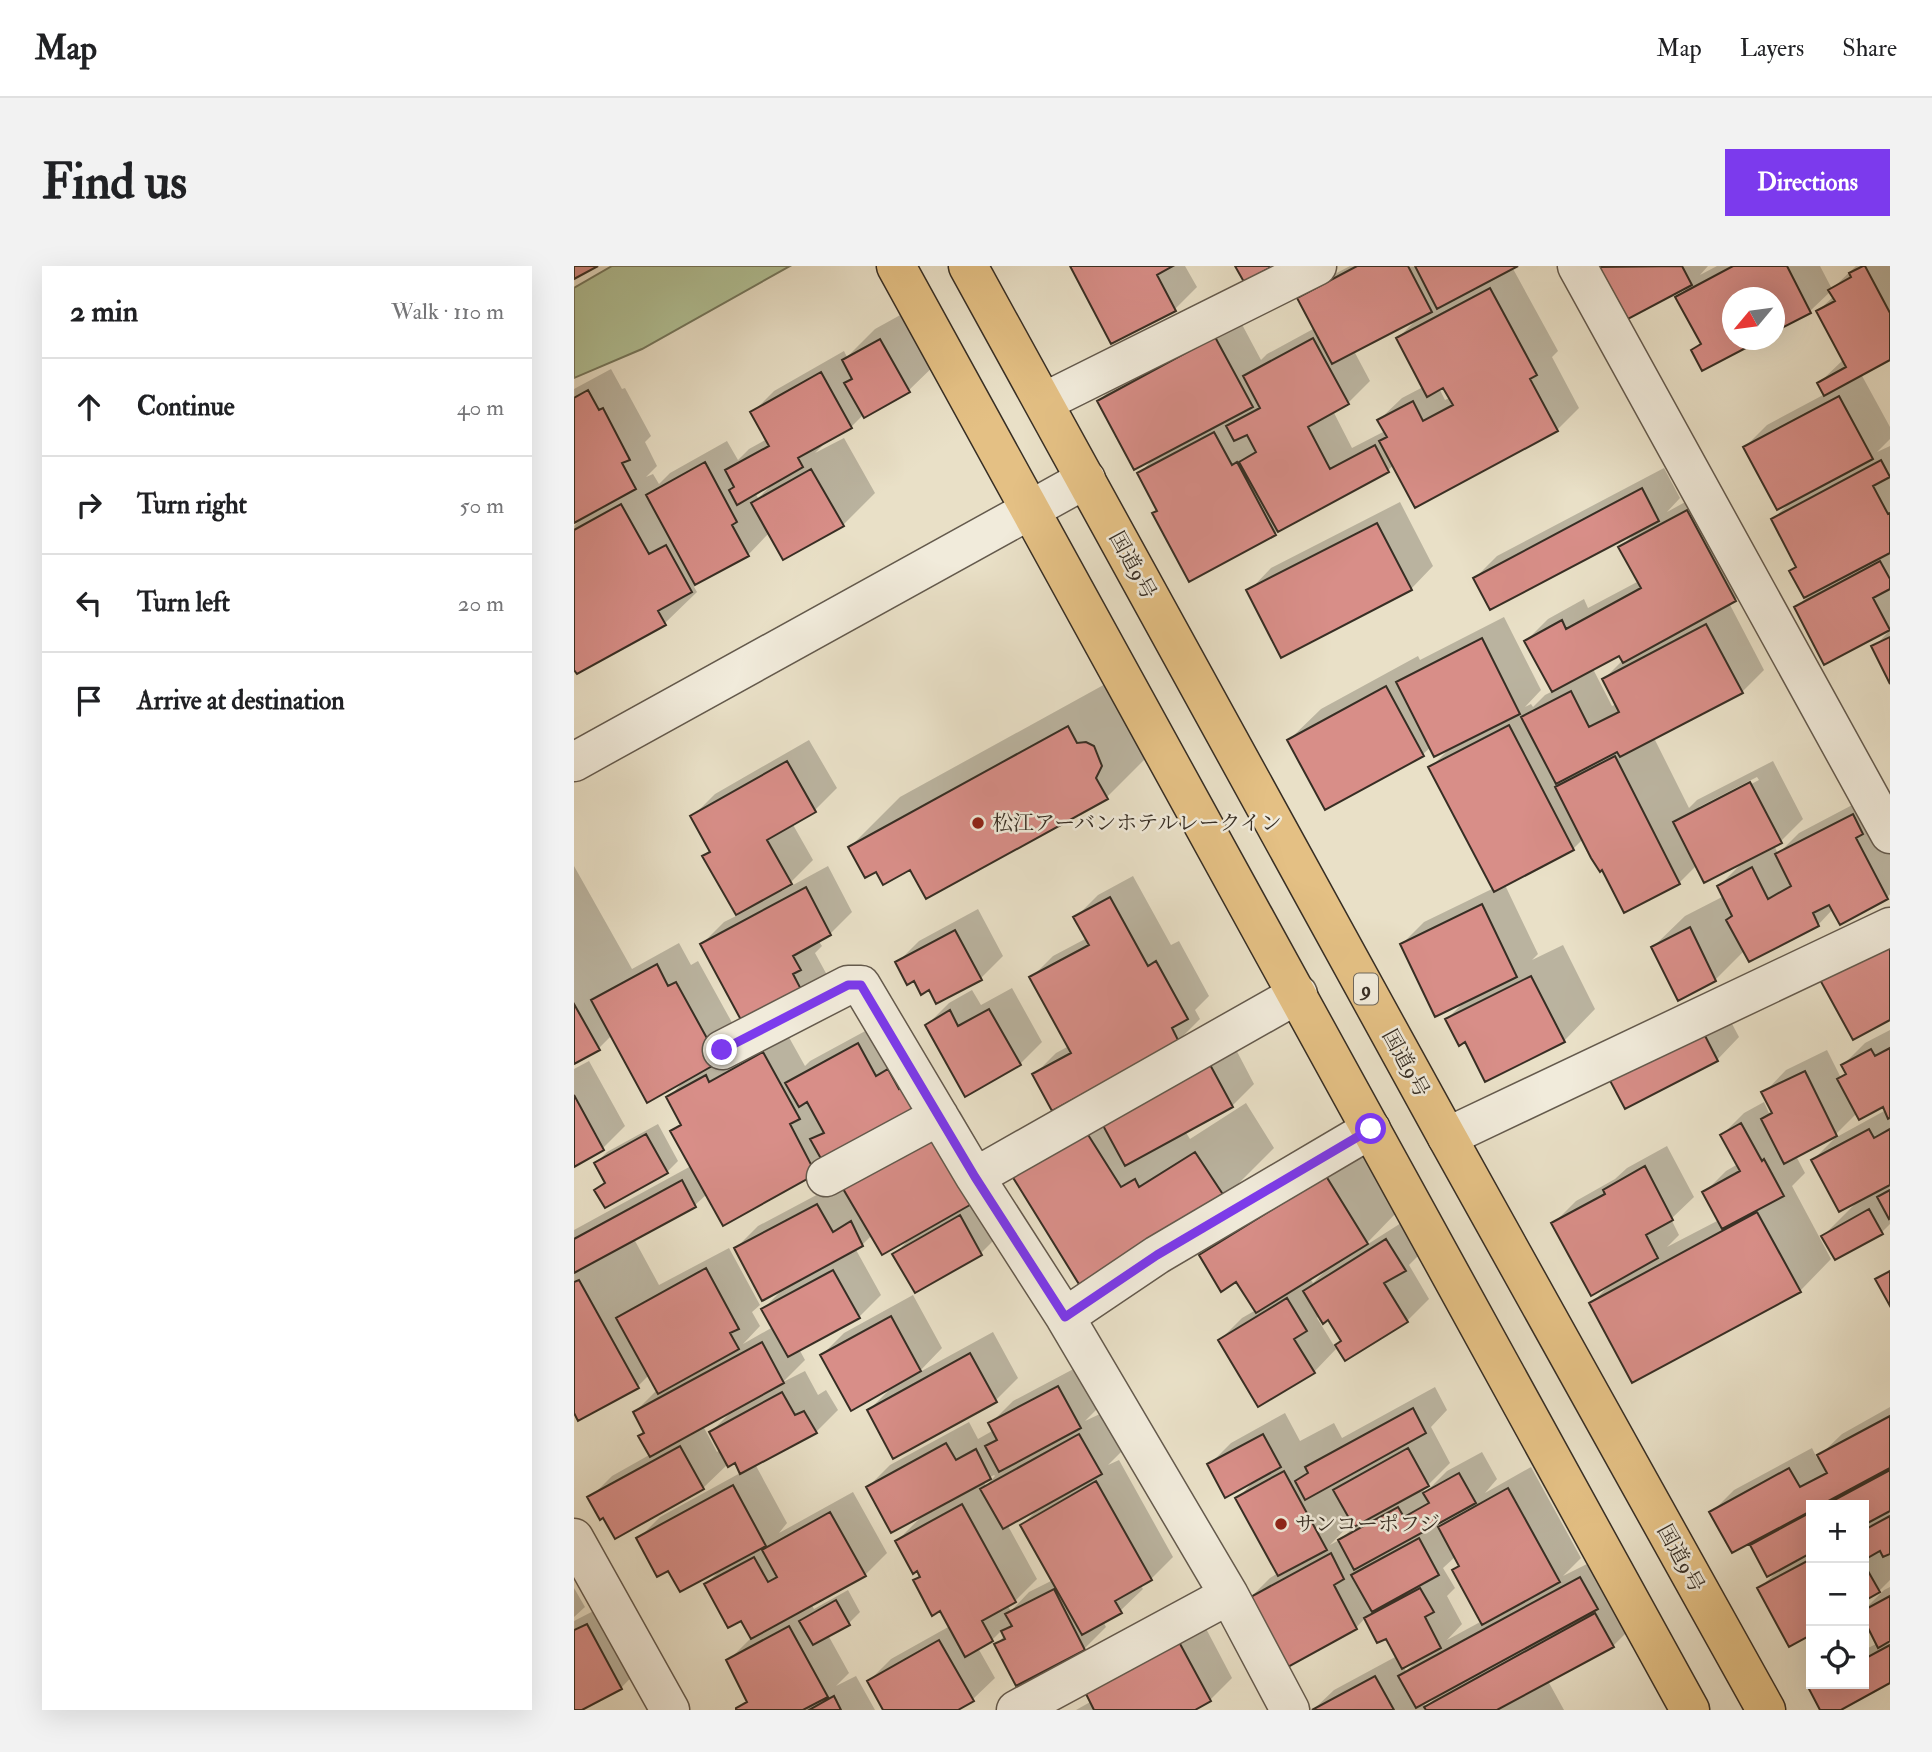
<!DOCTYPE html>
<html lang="en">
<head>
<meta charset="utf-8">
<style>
	:root { --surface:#fff; --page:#f2f2f2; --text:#202124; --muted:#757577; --line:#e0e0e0; --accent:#7c3aed }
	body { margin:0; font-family:"IM FELL Double Pica","Noto Serif JP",serif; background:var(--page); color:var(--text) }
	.controls { position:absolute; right:21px; bottom:21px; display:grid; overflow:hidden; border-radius:0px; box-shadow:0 7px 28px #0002 }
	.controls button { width:63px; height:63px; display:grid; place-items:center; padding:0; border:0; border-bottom:2px solid var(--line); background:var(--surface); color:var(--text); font:35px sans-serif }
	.compass { position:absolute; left:1148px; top:21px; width:63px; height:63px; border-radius:50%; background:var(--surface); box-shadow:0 7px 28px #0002; rotate:241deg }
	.stop { position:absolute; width:21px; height:21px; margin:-16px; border:5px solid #7c3aed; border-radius:50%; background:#fff }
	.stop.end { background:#7c3aed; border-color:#fff; box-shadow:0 2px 7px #0008 }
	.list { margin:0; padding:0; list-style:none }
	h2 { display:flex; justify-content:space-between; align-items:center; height:91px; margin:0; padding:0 28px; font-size:30px }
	h2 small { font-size:23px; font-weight:400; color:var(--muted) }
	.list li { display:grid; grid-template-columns:46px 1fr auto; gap:21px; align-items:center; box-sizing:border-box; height:98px; padding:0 28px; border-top:2px solid var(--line) }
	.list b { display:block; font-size:26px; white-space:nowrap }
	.list em { font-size:23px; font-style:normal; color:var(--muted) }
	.icon { flex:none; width:38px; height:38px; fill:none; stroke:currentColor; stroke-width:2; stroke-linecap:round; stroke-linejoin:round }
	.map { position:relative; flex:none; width:1316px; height:1444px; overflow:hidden; border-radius:0px }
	header { display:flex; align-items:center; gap:42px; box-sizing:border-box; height:98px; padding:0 35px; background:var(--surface); border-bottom:2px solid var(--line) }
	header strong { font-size:33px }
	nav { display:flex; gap:38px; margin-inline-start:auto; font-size:24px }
	.intro { display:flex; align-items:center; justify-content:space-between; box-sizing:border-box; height:168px; padding:0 42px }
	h1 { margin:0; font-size:49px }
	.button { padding:18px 32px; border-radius:0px; background:var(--accent); color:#fff; font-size:24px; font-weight:700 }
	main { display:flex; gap:42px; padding:0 42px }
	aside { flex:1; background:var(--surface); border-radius:0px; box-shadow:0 7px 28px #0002 }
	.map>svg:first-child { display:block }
	.green { fill:#b3c398; stroke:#75785e; stroke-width:2 }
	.shadow { fill:#0003; fill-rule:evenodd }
	.building { fill:#d88e88; stroke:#372e24; stroke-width:2 }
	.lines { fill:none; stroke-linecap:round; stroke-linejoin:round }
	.minor-casing { stroke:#645a4d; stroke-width:41 }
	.highway-casing { stroke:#372e24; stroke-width:41 }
	.minor { stroke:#f1ebdb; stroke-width:38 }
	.highway { stroke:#e4c084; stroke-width:38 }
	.route { stroke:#7c3aed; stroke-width:9 }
	.poi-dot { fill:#8f2418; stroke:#f1ebdb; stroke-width:2.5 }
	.labels { text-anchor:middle; stroke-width:5; stroke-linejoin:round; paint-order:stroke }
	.shield { fill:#f1ebdb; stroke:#6f675b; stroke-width:2 }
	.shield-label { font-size:19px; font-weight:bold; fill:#372e24 }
	.street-label { font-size:21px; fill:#372e24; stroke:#f1ebdb }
	.poi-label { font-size:21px; fill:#372e24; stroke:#f1ebdb; text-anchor:start }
</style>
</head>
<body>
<header>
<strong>Map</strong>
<nav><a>Map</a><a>Layers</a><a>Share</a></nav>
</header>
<div class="intro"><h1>Find us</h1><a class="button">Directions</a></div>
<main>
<aside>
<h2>2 min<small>Walk · 110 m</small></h2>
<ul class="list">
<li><svg class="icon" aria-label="ahead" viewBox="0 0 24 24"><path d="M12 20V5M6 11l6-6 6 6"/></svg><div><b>Continue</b></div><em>40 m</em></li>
<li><svg class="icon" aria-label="right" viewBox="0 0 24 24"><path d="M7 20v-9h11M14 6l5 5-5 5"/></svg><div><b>Turn right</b></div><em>50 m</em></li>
<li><svg class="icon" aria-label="left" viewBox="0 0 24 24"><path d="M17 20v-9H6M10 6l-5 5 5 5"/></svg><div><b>Turn left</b></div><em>20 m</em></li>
<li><svg class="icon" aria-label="arrive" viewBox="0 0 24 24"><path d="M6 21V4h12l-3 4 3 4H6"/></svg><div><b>Arrive at destination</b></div></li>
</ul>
</aside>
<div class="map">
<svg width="1316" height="1444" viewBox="0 0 1316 1444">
	<rect width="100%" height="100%" fill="#e9e0c7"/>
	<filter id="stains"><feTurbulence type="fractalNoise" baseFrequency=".00286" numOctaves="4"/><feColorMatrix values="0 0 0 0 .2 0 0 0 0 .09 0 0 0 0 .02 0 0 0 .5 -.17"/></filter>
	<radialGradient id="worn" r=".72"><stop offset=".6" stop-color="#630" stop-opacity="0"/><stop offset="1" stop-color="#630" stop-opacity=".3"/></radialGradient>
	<path class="green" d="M38 0H216L68 83 0 112V22Z"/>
	<path class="shadow" d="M498 0H611L623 21 601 43Z
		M776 0H941L938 1 984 85 978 91 1005 142 983 164 820 199 814 204 707 262 701 268 580 248 584 244 565 208 579 193 525 135 547 113 664 51 687 94 693 88 741 62 725 32 736 21ZM844 52 824 72 849 121 828 132 805 154 811 165 778 182 759 145 774 137 796 115 780 85ZM870 119 877 131 871 134 865 122Z
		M1028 0H1134L1126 9 1143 0H1246L1258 23 1282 0H1316V92L1287 108 1316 161V173L1303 186 1316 180V362L1251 396 1223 341 1232 332 1217 306 1223 300 1199 253 1215 237 1171 181 1193 159 1251 128 1245 117 1270 93 1244 45 1260 30 1257 25 1236 45 1200 32H1158V74H1183L1129 102 1119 84 1127 76 1103 32 1116 19 1054 51Z
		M339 42 367 93 335 124 289 149 277 161 249 176 250 178 241 187 270 172 301 227 269 259 210 291 196 266 174 289 128 313 120 321 123 326 91 357 3 406 0 400V260L8 252 0 255V123L37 103 48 123 51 122 77 170 71 176 83 200 72 211 79 208 85 218 96 207 153 175 164 194 175 183 193 173 178 147 200 125 270 85 273 91 301 63ZM199 218 184 232 181 226Z
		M1090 202 1106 232 1093 246 1135 223 1183 312 1161 334 1155 337 1190 404 1168 426 1080 472 1115 542 1123 534 1199 495 1229 553 1207 575 1200 579 1204 588 1225 567 1301 527 1316 573V628L1313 632 1259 643 1244 659 1170 685 1141 714 1105 732 1079 681 1111 650 1150 630 1145 620 1170 595 1123 599 1105 617 1029 602 1010 572 999 583 931 619 964 688 958 694 989 679 1021 743 990 775 892 774 873 753 890 736 828 678 850 656 920 622 857 501 876 482 857 481 849 488 752 541 715 474 747 443 844 390 846 394 930 351 967 424 951 441 957 438 959 441 971 429 979 425 952 375 974 353 1010 333 1014 342 1065 315 1046 282 1061 267 901 312 923 290ZM1046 388 1049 394 1030 413 1043 438 1038 440 1019 403ZM1183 511 1185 514 1125 545V541Z
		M826 236 859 300 837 323 707 389 675 325 697 302Z
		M1316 364V414L1300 381Z
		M544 411 582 482 533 531 337 602 303 604 276 581 326 531Z
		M235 474 263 522 241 544 218 557 239 594 217 616 206 622 208 625 254 600 278 646 256 668 244 674 248 680 241 687 253 709 231 732 128 678 150 656 164 649 130 590 137 584 119 550 141 528Z
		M0 600 58 703 105 677 117 699 124 695 161 762 212 766 231 800 236 795 306 757 347 802 255 903 133 928 121 939 60 973 85 1019 155 982 186 1039 178 1046 186 1060 169 1078 199 1061 189 1043 209 1023 162 982 184 960 265 917 292 899 386 845 424 912 429 965 407 987 342 1024 321 988 336 972 298 969 288 979 281 982 307 1029 285 1051 225 1083 231 1094 209 1116 231 1105 244 1129 252 1124 264 1144 242 1166 181 1198 213 1257 205 1267 279 1226 313 1287 291 1309 237 1338 240 1343 274 1324 286 1346 275 1357 254 1369 275 1407 262 1420 282 1410 301 1444H164L174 1433 154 1395 178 1371 167 1352 132 1318 147 1303 95 1302 64 1273 86 1251 168 1206 161 1195 154 1198 129 1222 30 1250 16 1232 38 1210 77 1188 67 1170 71 1166 61 1146 83 1124 75 1109 64 1120 0 1144V964L117 900 98 866 108 856 94 832 110 815 38 769 25 782 0 796ZM158 1145 137 1166 146 1184 143 1186 129 1160Z
		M559 610 597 679 605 675 635 730 621 744 626 753 604 775 460 809 482 787 495 780 457 712 479 690 513 672 502 651 524 629Z
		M404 643 429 690 407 712 356 722 340 713 323 697 345 675Z
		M438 722 468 776 446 798 353 759 375 737 398 724 407 739Z
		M1148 739 1165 771 1143 794 1051 841Z
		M1316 764V958L1307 967 1249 970 1284 935 1239 894 1261 872 1312 844 1310 839 1283 847 1262 868 1222 890 1231 907 1218 920 1257 993 1226 1025 1017 1038 1037 1017 980 957 1002 935 1041 913 1053 902 1093 880 1120 931 1097 953 1105 969 1093 981 1145 954 1130 927 1152 905 1164 898 1148 869 1170 847 1190 836 1195 847 1198 844 1190 827 1212 804 1253 784 1267 812 1273 806 1269 799 1291 777Z
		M657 774 680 818 658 840 611 865 616 873 672 837 700 882 650 932 440 911Z
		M15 795 51 860 29 882 0 899V803Z
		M84 858 104 895 93 906 22 924 32 914 22 897 33 886Z
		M784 880 824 945 793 977 794 978 835 952 853 981 835 999 855 1033 833 1055 768 1074 755 1052 746 1049 743 1052 762 1083 740 1106 646 1074 668 1052 682 1044 663 1014 627 990 659 958ZM759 904 761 907 661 969V965ZM754 1002 739 1017 736 1012Z
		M339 1029 368 1082 344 1107 419 1066 444 1112 422 1134 320 1190 295 1144 318 1121 248 1089 270 1067Z
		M507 1099 528 1138 511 1155 528 1147 549 1184 534 1199 545 1194 599 1291 577 1313 566 1319 569 1323 546 1345 529 1355 532 1361 510 1383 422 1379 431 1369 428 1364 418 1374 404 1382 421 1412 398 1434 381 1444H311L295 1415 317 1393 376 1360 367 1343 341 1315 347 1309 323 1275 350 1248 294 1221 316 1199 395 1156 404 1173 420 1164 417 1157 439 1135ZM420 1209 421 1210 412 1220 409 1215ZM465 1242 448 1259 479 1314 455 1326 437 1345 433 1339 441 1335 463 1313 433 1258Z
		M861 1121 873 1144 857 1161 876 1197 854 1219 848 1222 851 1227 873 1205 908 1186 923 1213 911 1227 957 1201 1007 1292 989 1310 1029 1290 1061 1358 1039 1380 974 1415 990 1444H739L760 1424 823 1390 812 1371 792 1351 782 1362 674 1334 696 1312 704 1307 664 1232 680 1215 635 1199 657 1177 711 1147 726 1175 760 1157 768 1172ZM778 1256 781 1260 767 1273 756 1279ZM882 1290 886 1299 880 1305 908 1355 873 1374 888 1358 873 1330 881 1322 869 1302ZM843 1394 832 1405 829 1400ZM863 1430 852 1441 849 1436Z
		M1316 1141V1314L1305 1325 1290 1333V1239H1237V1367L1216 1378 1185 1323 1204 1304 1194 1308 1176 1276 1138 1246 1160 1224 1238 1182 1243 1192 1268 1168Z
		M1316 1321V1416L1263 1444H1248L1237 1423 1242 1418H1290V1384L1304 1377 1290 1350V1344L1310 1324Z
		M0 1322 11 1341 0 1351Z
		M35 1337 69 1399 47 1422 8 1444H0V1355Z
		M628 1355 658 1412 636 1434 617 1444H502L518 1435Z"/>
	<path class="building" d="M0 0H24L0 13Z
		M496 0H599L583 9 602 45 537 78Z
		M661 0H695L696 2 670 16Z
		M783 0H834L858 46 758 98 723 32Z
		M841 0H944L863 43Z
		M1108 0 1118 19 1054 53 1025 1Z
		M1159 0H1213L1237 47 1200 66V32H1158V74H1187L1128 105 1117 84 1127 78 1101 31Z
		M1289 0H1291L1316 47V94L1250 130 1243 117 1272 101 1242 45 1261 35 1254 24 1277 11 1275 7Z
		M916 22 963 109 956 113 984 165 841 242 805 175 813 171 803 154 839 135 849 155 879 139 869 122 853 131 822 72Z
		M641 71 679 141 560 204 523 135Z
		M739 72 775 138 734 161 756 203 801 179 815 206 704 266 665 196 682 186 673 169 660 175 652 160 686 142 669 110Z
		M306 73 336 126 290 152 270 117 278 113 268 94Z
		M247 106 278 162 224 192 229 201 163 239 155 224 160 221 151 204 195 180 176 146Z
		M14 124 25 144 29 142 56 194 48 197 62 223 0 257V132Z
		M1265 130 1299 193 1203 244 1169 181Z
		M640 166 658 199 663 196 702 269 615 316 578 247 583 245 563 207Z
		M1307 194 1316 211 1299 220 1314 248 1316 247V287L1230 332 1215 305 1222 301 1197 253Z
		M131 196 163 256 158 259 175 290 121 319 72 229Z
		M237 203 270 260 209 294 177 237Z
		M1068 222 1085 255 916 344 899 312Z
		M47 238 75 288 92 279 118 326 84 345 92 359 3 408 0 404V264Z
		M1113 244 1162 335 1049 397 1045 390 978 426 950 375 988 354 992 363 1067 322 1044 281Z
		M803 257 838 324 707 392 672 324Z
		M1306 295 1316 313V323L1299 332 1316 364 1250 399 1220 341Z
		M1132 358 1169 427 1046 491 1043 486 982 518 947 451 997 425 1015 461 1045 446 1028 413Z
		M1316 371V418L1297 380Z
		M908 372 946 448 860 491 822 416Z
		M812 420 850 490 751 544 713 474Z
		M935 459 1000 584 920 626 854 501Z
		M494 460 503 477 512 476 520 480 528 500 522 512 534 533 352 633 336 604 309 619 302 606 291 612 274 581Z
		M1041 490 1106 618 1050 647 1028 604 1026 606 1017 592 981 521Z
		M213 495 242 546 193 574 218 618 162 649 128 590 136 586 116 550Z
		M1176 516 1208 577 1130 617 1099 556Z
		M1279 548 1289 568 1282 572 1314 633 1266 659 1255 639 1239 647 1245 660 1175 696 1152 654 1158 650 1143 620 1178 601 1194 633 1217 620 1201 588Z
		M232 621 257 669 219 690 227 704 219 708 232 733 173 765 126 678Z
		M536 631 574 700 582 695 614 753 598 762 605 776 478 845 458 808 497 787 455 711 515 679 499 651Z
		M908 638 943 711 861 751 826 678Z
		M1116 661 1142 715 1104 735 1077 681Z
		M381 664 408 714 362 738 355 724 347 729 340 715 333 719 321 696Z
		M1316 673V754L1279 774 1245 712Z
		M83 698 94 720 102 716 140 785V799L73 837 17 734Z
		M957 710 991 776 911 816 891 776 885 780 871 753Z
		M0 738 26 784 0 798Z
		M415 743 447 799 391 831 351 759 376 744 384 760Z
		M1126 760 1144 795 1051 843 1033 809Z
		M284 777 302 810 314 803 325 823 328 821 345 852 254 905 236 873 250 867 233 836 225 841 211 817Z
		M1316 782V852L1314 853 1309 841 1285 854 1263 813 1272 808 1267 799 1297 783 1301 790Z
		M189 786 226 853 216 858 242 908 149 960 96 865 107 859 92 831 132 809 135 816Z
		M634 795 659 841 551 900 526 854Z
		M1231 805 1263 870 1210 898 1187 853 1198 847 1187 826Z
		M0 829 30 884 0 901Z
		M1167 857 1188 895 1190 893 1210 930 1148 963 1128 926 1166 905 1146 869Z
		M1295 863 1300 872 1316 863V919L1265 946 1237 894Z
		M511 864 547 921 561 913 565 921 621 886 652 933 508 1023 438 910Z
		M363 866 403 935 308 989 268 921Z
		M72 868 94 907 31 942 20 924 31 917 20 897Z
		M1071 900 1099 954 1072 969 1084 992 1017 1030 977 957 1031 928 1029 924Z
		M752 910 794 978 682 1047 662 1016 647 1026 625 989Z
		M108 914 122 941 0 1007V973Z
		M1316 924V952L1315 953 1303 931Z
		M243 938 259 966 277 955 289 980 188 1035 160 982Z
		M1295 943 1309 968 1261 994 1247 970Z
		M1183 946 1227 1026 1058 1117 1015 1037Z
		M386 949 408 989 341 1027 318 988Z
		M812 973 832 1005 810 1017 834 1056 771 1095 761 1079 767 1075 754 1054 749 1058 729 1025Z
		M132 1002 165 1063 156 1067 165 1083 84 1128 42 1052Z
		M259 1004 286 1052 214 1091 187 1043Z
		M1316 1005V1040L1301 1013Z
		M5 1014 65 1122 4 1155 0 1147V1016Z
		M713 1032 733 1065 720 1073 741 1107 684 1141 644 1074Z
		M317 1050 347 1105 277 1145 246 1089Z
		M188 1076 210 1117 76 1191 64 1170 70 1167 59 1146Z
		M396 1087 423 1136 319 1193 293 1144Z
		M484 1120 507 1162 425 1206 411 1180 423 1174 414 1157Z
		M208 1126 221 1149 230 1145 243 1167 166 1208 161 1197 154 1201 135 1166Z
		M839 1142 852 1167 731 1234 721 1215 734 1207 731 1201Z
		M1316 1150V1202L1247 1239H1237V1245L1158 1287 1135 1246 1215 1202 1226 1221 1253 1207 1243 1189Z
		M505 1168 528 1208 429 1263 406 1223Z
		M689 1168 707 1201 651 1232 633 1198Z
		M372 1177 382 1194 402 1183 417 1213 317 1267 292 1221Z
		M106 1180 130 1223 41 1273 29 1252 26 1254 13 1231Z
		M834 1182 855 1220 780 1261 759 1224Z
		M1316 1204V1245L1290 1259V1239H1251Z
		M710 1205 753 1284 704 1310 661 1232Z
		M885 1207 902 1237 780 1304 764 1274 824 1241 830 1251 855 1237 849 1227Z
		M522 1215 578 1314 541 1335 548 1347 508 1369 446 1259Z
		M159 1219 192 1280 106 1326 94 1305 83 1311 62 1272Z
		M934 1222 986 1316 908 1359 878 1304 885 1300 864 1261Z
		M388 1238 442 1336 408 1355 419 1375 391 1391 366 1345 358 1350 339 1314 346 1311 343 1305 339 1308 321 1275Z
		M256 1246 292 1310 177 1373 167 1355 154 1362 130 1318 180 1291 194 1316 203 1311 188 1284Z
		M1237 1246V1287L1193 1311 1176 1279Z
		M1316 1250V1288L1309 1291 1306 1285 1290 1294V1264Z
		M845 1272 865 1309 798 1346 777 1309Z
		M757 1287 770 1313 760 1319 783 1363 714 1401 671 1334Z
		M1237 1293V1369L1215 1381 1183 1322Z
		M1290 1298 1306 1326 1290 1335Z
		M1006 1311 1024 1343 842 1442 824 1410Z
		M846 1322 860 1346 851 1351 867 1382 828 1403 812 1373 803 1377 790 1352Z
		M480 1323 511 1384 442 1420 420 1378 431 1373 427 1365 438 1360 431 1348Z
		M1316 1330V1375L1304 1382 1290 1354V1344Z
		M262 1334 276 1359 239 1379 225 1355Z
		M1021 1347 1040 1381 923 1444H852L850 1441Z
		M13 1358 48 1423 8 1444H0V1364Z
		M215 1360 254 1431 229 1444H162V1442L173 1436 152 1394Z
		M365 1374 400 1435 384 1444H309L293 1415Z
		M605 1376 637 1435 621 1444H520L511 1426Z
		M1316 1379V1417L1267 1444H1246L1235 1423 1244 1418H1290V1393Z
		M801 1410 820 1444H738Z
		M260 1430 267 1444H235Z"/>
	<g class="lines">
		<g class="minor-casing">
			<path id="minor" d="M1003 0 1316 568
				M470 136 743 0
				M0 496 512 213
				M148 784 274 719H287L401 911
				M873 871 1316 661
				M252 911 365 850
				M491 1051 583 989 797 863
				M0 1272 96 1444
				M442 1444 655 1329
				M716 1444 655 1329 491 1051 401 911 724 728"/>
		</g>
		<g class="highway-casing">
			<path id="highway" d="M322 0 1116 1444
				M394 0 873 871 1192 1444"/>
		</g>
		<use href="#minor" class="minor"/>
		<use href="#highway" class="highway"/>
	</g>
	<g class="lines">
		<path class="route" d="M148 784 274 719H287L401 911 491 1051 583 989 797 863"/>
	</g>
	<g class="poi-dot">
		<circle cx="404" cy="557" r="7"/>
		<circle cx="707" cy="1258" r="7"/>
	</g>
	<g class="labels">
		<rect class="shield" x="780" y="707.5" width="24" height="31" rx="5"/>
		<g class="shield-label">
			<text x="792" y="730">9</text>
		</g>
		<g class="street-label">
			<text transform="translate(559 299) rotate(61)" y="7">国道9号</text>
			<text transform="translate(832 797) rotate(61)" y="7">国道9号</text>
			<text transform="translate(1107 1292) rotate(61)" y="7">国道9号</text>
		</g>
		<g class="poi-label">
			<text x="418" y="564">松江アーバンホテルレークイン</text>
			<text x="721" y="1265">サンコーポフジ</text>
		</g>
	</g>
	<rect width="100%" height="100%" filter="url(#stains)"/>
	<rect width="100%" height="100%" fill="url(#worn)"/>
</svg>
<div class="controls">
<button>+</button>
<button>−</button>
<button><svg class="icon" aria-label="locate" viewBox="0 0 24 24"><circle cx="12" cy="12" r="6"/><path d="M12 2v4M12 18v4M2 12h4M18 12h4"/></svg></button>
</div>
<svg class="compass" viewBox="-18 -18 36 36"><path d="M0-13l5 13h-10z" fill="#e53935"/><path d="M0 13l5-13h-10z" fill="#757577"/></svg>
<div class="stop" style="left:797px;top:863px"></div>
<div class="stop end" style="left:148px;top:784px"></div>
</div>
</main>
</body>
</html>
